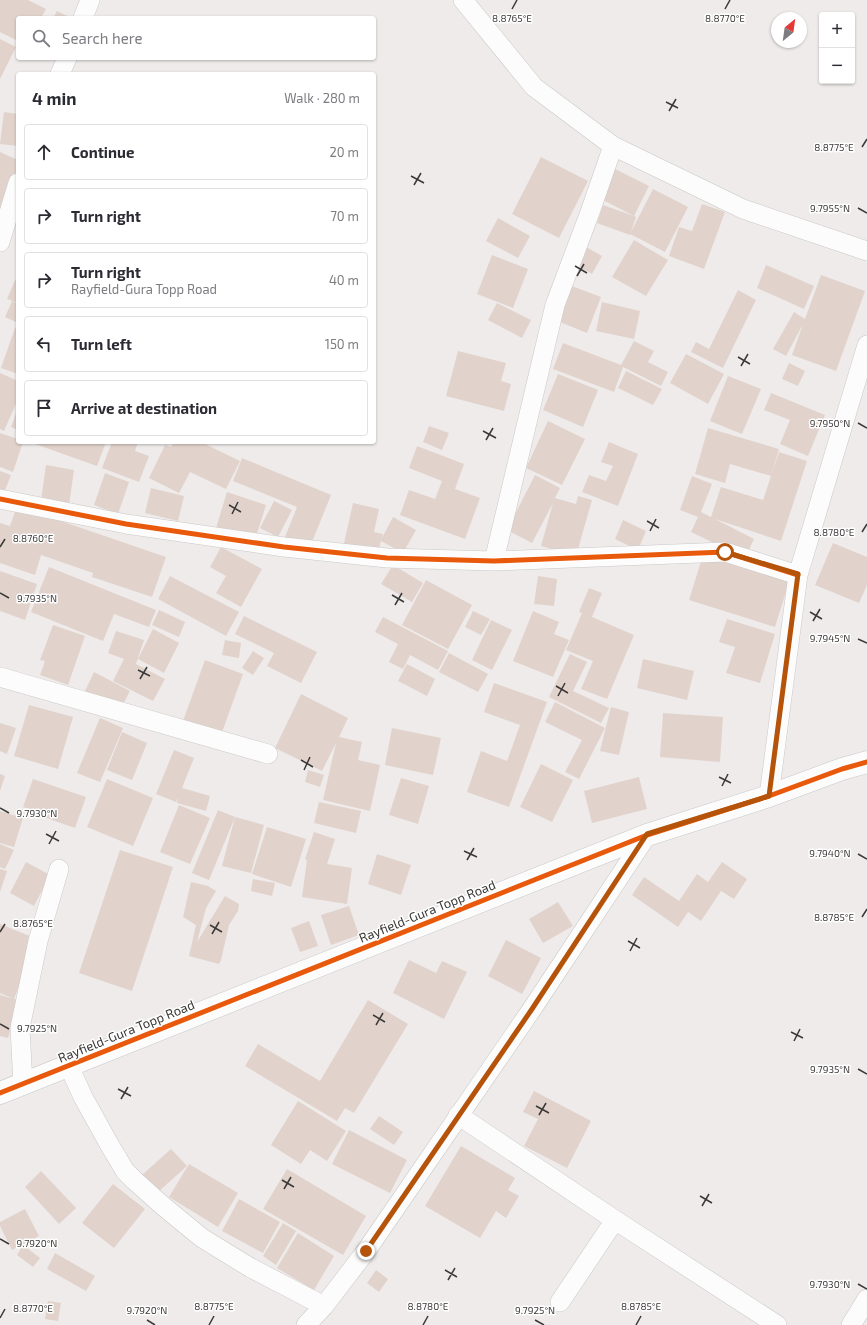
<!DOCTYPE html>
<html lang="en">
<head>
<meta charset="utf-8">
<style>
	:root { --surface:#fff; --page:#f7f7f7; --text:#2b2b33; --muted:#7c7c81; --line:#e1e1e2 }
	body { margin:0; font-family:"Exo 2",sans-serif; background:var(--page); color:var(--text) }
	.controls { position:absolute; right:12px; top:12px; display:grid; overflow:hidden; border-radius:4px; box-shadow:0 1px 3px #0004 }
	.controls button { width:36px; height:36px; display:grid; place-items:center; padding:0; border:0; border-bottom:1px solid var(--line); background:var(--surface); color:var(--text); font:20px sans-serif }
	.compass { position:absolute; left:771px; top:12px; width:36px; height:36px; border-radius:50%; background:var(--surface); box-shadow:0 1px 3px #0004; rotate:29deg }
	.stop { position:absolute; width:12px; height:12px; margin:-9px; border:3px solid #b45309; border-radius:50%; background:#fff }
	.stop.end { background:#b45309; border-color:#fff; box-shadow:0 1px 4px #0008 }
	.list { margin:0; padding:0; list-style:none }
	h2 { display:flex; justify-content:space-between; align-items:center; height:52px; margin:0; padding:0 16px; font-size:17px }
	h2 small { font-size:13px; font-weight:400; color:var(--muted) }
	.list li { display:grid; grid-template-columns:26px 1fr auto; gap:12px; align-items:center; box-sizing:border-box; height:56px; margin:0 8px 8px; padding:0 8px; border:1px solid var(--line); border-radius:4px }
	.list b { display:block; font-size:15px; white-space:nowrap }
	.list p { margin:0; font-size:13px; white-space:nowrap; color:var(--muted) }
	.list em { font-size:13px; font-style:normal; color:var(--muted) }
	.icon { flex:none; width:22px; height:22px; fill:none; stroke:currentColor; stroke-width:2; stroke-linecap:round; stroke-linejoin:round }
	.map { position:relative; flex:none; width:867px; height:1325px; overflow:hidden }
	.search { position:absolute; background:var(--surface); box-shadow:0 1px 3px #0004; left:16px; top:16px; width:360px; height:44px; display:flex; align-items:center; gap:10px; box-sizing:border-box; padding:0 14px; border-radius:4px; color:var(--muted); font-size:15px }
	.panel { position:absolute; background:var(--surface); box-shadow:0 1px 3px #0004; left:16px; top:72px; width:360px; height:372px; border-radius:4px }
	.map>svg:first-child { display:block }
	.building { fill:#e1d3cc }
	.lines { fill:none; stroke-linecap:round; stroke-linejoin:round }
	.minor-casing { stroke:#cac8c7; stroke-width:20 }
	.tertiary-casing { stroke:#cac8c7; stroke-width:23 }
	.minor { stroke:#fcfcfc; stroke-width:19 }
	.tertiary { stroke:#fcfcfc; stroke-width:22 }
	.cycleway-casing { stroke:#fff; stroke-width:8 }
	.cycleway { stroke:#e8590c; stroke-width:5 }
	.route { stroke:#b45309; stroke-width:5 }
	.ticks { fill:none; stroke:#3b3938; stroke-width:1.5 }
	.labels { text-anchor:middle; stroke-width:3; stroke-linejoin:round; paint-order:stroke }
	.street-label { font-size:13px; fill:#3b3938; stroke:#fff }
	.ticks-label { font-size:10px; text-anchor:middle; fill:#3b3938; stroke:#fff; stroke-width:3; stroke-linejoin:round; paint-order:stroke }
</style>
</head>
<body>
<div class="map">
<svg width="867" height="1325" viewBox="0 0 867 1325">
	<rect width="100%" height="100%" fill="#eeebea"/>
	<path class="building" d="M0 0H28L46 9 41 18H18V41L0 32Z
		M57 11 71 18H53Z
		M0 39 16 47 0 79Z
		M4 112 18 114V146L0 144Z
		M0 152 18 160V179L0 223Z
		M541 157 588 181 559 238 512 214Z
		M615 169 649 186 634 216 636 217 630 235 597 223 603 205 634 216 601 199Z
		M653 189 688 207 665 252 630 234Z
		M702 204 725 212 704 269 669 256 679 227 692 231Z
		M498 218 530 236 518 258 486 241Z
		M634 240 668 260 646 296 612 277Z
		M586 247 602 256 592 274 576 265Z
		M492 255 528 269 513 308 477 294Z
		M766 265 814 286 804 309 757 288Z
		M821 275 865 291 836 371 792 355 803 324 786 356 773 349 794 312 805 319Z
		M15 280 18 281V303L7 299Z
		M569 285 601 297 587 333 555 320Z
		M738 290 756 300 723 368 691 352 696 342 709 349Z
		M12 301 18 304V323L5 317Z
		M602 302 640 311 634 339 596 331Z
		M497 303 531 320 522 338 488 320Z
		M15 328 18 329V374L1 368Z
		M634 341 654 351 648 362 668 372 661 386 623 367 614 392 553 369 563 343 621 365Z
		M458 351 506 363 501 381 511 384 504 411 446 396Z
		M686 354 724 374 708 404 670 383Z
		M789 363 805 371 798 386 782 379Z
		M626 371 662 389 653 405 618 388Z
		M0 373 18 381V399L4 431 0 429Z
		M558 374 598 390 583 427 543 410Z
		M728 376 761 389 742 434 710 421Z
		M771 393 825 415 808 456 780 444 790 420 764 410Z
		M18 408V430L11 427Z
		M548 421 585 439 562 485 526 468Z
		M429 426 449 433 442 450 423 442Z
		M708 428 779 449 771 476 730 464 725 483 695 474Z
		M0 433 18 439V442H23L13 472 0 467Z
		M36 442H106L97 466 35 444Z
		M112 442H138L135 451 149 456 139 482 102 468Z
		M174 442H201L240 461 226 489 190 472 179 493 149 478 165 445 171 447Z
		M609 442 638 454 618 506 582 492 589 475 606 481 613 466 601 462Z
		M417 446 464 464 455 489 480 498 465 539 400 515 409 490 435 499 442 481 409 468Z
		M779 452 807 461 781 541 715 519 754 539 745 558 691 532 698 517 680 510 692 476 712 484 701 512 711 517 721 487 763 500Z
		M242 458 331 495 310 547 285 537 297 507 233 481Z
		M46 465 74 470 69 505 41 500Z
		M0 471 11 475 2 498 0 497Z
		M105 473 129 482 118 514 94 505Z
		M535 475 560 488 555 498 576 504 578 496 592 500 576 556 541 546 553 503 532 543 507 530Z
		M151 488 184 496 178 521 145 513Z
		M227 492 266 505 255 540 216 528Z
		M274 501 292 510 278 537 260 528Z
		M353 503 379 509 374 532 383 534 382 538 393 517 416 530 403 553 381 541 377 556 343 548Z
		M17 506 166 557 152 597 92 577 93 573 41 555 35 575 0 563V523L10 526Z
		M623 520 646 531 638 550 615 539Z
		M833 543 867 557V585L859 603 815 585Z
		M221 547 262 569 241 607 216 593 226 576 210 567Z
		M703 555 789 582 775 627 689 600Z
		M393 565 423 583 412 602 381 584Z
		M49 567 156 610 149 627 114 614 103 641 31 612Z
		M0 571 37 584 25 620 0 611Z
		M170 576 239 612 226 636 158 599Z
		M538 576 557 579 554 606 534 604Z
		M426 580 472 605 448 649 402 625Z
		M589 588 602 593 592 617 634 635 607 699 581 689 593 661 566 650 582 613 579 612Z
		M159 610 185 622 179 637 152 625Z
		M473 611 490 619 481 635 465 627Z
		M533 611 559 622 554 634 569 640 553 677 513 661Z
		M244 616 317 652 301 683 267 666 274 653 235 634Z
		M383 617 448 651 438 670 410 655 403 669 389 662 398 644 375 632Z
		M727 619 775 634 760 683 726 673 735 647 719 642Z
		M491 620 512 630 492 670 472 660Z
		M53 625 85 636 68 685 40 675 45 661 40 660Z
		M153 629 179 643 164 673 138 659Z
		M116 631 144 640 136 664 165 679 153 701 113 681 124 659 108 653Z
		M225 640 241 643 239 658 222 655Z
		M253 651 264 658 253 675 242 668Z
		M449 653 488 674 478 692 439 672Z
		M570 654 587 662 573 691 609 708 601 723 549 697Z
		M643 659 694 671 687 700 637 688Z
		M205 660 243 674 221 735 183 721Z
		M407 664 435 679 427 696 398 681Z
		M94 672 130 691 119 712 84 693Z
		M494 683 547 702 509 807 467 792 481 751 507 761 520 725 484 712Z
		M301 694 348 718 339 737 362 742 358 760 380 765 370 811 323 800 336 743 322 771 275 748Z
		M555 702 605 728 579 779 565 772 582 740 545 722Z
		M29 705 73 717 58 769 14 756Z
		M611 707 629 712 619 755 600 751Z
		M663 713 723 717 720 762 660 757Z
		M100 718 123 728 100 782 77 773Z
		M0 723 16 728 7 754 0 751Z
		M392 728 441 738 433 775 385 765Z
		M122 732 147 743 132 780 107 770Z
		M174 750 194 758 182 788 210 796 206 811 177 803 178 797 176 802 156 794Z
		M541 764 573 780 552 822 520 807Z
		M308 770 324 775 320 787 305 782Z
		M0 774 5 776 0 791Z
		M639 777 647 809 592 823 584 791Z
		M401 778 429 786 418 824 389 815Z
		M33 779 86 797 75 828 38 815 39 812 23 807Z
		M107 779 153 798 133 846 87 827Z
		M319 802 361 811 356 833 314 823Z
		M179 805 210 818 190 864 160 852Z
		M218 810 235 817 209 880 192 873Z
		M0 811 23 818 14 847 0 843Z
		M235 817 264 825 251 873 222 866Z
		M267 827 306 839 291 887 252 874Z
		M314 832 335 839 327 864 352 868 347 904 302 897 307 860 305 859Z
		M0 844 14 850 5 869 0 867Z
		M120 850 173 867 132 991 79 973Z
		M377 854 411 865 401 895 368 884Z
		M26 862 50 875 34 906 10 893Z
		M722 862 747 879 734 899 721 891 701 921 688 912 678 927 632 895 644 877 679 901 697 874 708 882Z
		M0 869 7 871 0 892Z
		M253 879 275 883 272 896 251 891Z
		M191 882 208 886 216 891 206 908 197 942 225 896 239 904 238 911 229 925 221 960 219 964 189 956 196 925 183 917Z
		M558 902 573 926 543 943 529 919Z
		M349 906 359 935 331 945 321 915Z
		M309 921 318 946 300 952 291 928Z
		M0 924 37 939 14 999 0 993Z
		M506 940 541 958 522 994 488 976Z
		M409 960 436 973 442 961 467 972 444 1019 393 993Z
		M0 995 18 1000 8 1038 0 1036Z
		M368 1000 408 1024 354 1113 345 1108 337 1121 245 1066 258 1044 320 1081Z
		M534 1091 591 1121 567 1168 524 1146 538 1119 523 1112Z
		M298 1101 346 1131 327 1161 310 1150 301 1164 271 1145Z
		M379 1116 403 1132 394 1145 370 1129Z
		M349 1130 407 1160 390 1193 332 1164Z
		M461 1146 515 1178 508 1190 519 1196 506 1218 496 1211 480 1238 425 1206Z
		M171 1149 187 1166 158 1192 142 1175Z
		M189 1164 238 1193 218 1227 169 1197Z
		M287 1169 366 1216 343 1255 263 1209Z
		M41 1171 76 1208 59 1224 25 1187Z
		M113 1184 145 1209 114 1248 82 1223Z
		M239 1199 280 1222 263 1253 222 1231Z
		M25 1209 39 1236 12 1250 0 1226V1222Z
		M283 1223 296 1231 276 1265 263 1256Z
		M298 1233 334 1256 314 1290 277 1268Z
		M23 1245 40 1258 33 1267 17 1255Z
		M55 1253 95 1276 86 1291 47 1269Z
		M376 1270 388 1279 379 1292 367 1283Z
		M48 1301 61 1303 58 1321 45 1319Z"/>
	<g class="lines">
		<g class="minor-casing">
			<path id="minor" d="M463 0 534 87 613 146 743 209 867 251
				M83 18 90 0
				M60 74 67 58
				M0 242 18 183
				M0 499 126 524 284 547 387 558 494 561 725 552 798 575
				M494 561 555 305 589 215 613 146
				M0 677 268 754
				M769 796 798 575 867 345
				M69 1066 83 1097 109 1144 125 1171 134 1180 163 1206 202 1238 251 1268 324 1306
				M23 1084 20 1028 38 941 59 869
				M458 1115 615 1220 777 1325
				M560 1302 615 1220
				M306 1325 324 1306 366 1251 532 1009 647 835
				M851 1325 867 1299"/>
		</g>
		<g class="tertiary-casing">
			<path id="tertiary" d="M0 1093 647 835 769 796 842 769 867 762"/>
		</g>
		<use href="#minor" class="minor"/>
		<use href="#tertiary" class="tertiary"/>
		<g class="cycleway-casing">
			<path id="cycleway" d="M0 499 126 524 284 547 387 558 494 561 725 552 798 575
				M0 1093 647 835 769 796 842 769 867 762"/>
		</g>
		<use href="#cycleway" class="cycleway"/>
	</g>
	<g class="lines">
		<path class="route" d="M366 1251 532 1009 647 834 769 796 798 574 725 552"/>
	</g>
	<path class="ticks" d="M512 9 517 0M725 9 730 0M666 102 678 108M669 111 676 99M862 147 867 139M411 176 424 183M414 185 421 173M858 208 867 213M575 266 587 273M577 276 584 264M738 357 750 364M741 366 748 354M858 423 867 428M483 431 496 438M486 440 493 428M229 505 241 512M232 514 238 502M647 521 659 528M650 531 656 519M862 532 867 524M0 547 5 539M0 593 9 598M392 595 404 602M395 605 402 593M810 612 822 619M813 621 820 609M858 639 867 643M138 670 150 676M140 679 147 667M556 686 568 693M558 696 565 683M301 760 313 767M304 770 310 757M719 777 731 783M722 786 728 774M0 808 9 813M46 834 59 841M49 844 56 831M464 851 477 857M858 854 867 859M467 860 474 848M862 917 867 909M210 925 222 932M0 932 5 924M212 934 219 922M628 941 640 948M630 951 637 938M373 1015 385 1022M0 1024 9 1029M376 1025 383 1013M791 1032 803 1038M794 1041 800 1029M858 1069 867 1074M118 1089 131 1096M121 1099 128 1087M536 1106 549 1113M539 1115 546 1103M282 1180 294 1187M284 1189 291 1177M700 1196 712 1203M702 1206 709 1194M0 1239 9 1244M445 1270 457 1277M448 1280 455 1268M858 1284 867 1289M0 1318 5 1309M147 1320 155 1325M535 1320 544 1325M209 1325 214 1316M423 1325 428 1316M636 1325 641 1316"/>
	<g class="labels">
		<g class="street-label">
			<text transform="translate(427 911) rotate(-22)" y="5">Rayfield-Gura Topp Road</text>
			<text transform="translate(126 1031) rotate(-22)" y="5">Rayfield-Gura Topp Road</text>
		</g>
	</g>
	<g class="ticks-label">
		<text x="512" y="22">8.8765°E</text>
		<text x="725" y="22">8.8770°E</text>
		<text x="834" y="151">8.8775°E</text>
		<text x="830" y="212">9.7955°N</text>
		<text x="830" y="427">9.7950°N</text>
		<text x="834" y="536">8.8780°E</text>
		<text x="33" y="542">8.8760°E</text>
		<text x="37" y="602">9.7935°N</text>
		<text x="830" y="642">9.7945°N</text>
		<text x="37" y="817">9.7930°N</text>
		<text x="830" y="857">9.7940°N</text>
		<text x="834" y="921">8.8785°E</text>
		<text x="33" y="927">8.8765°E</text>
		<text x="37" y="1032">9.7925°N</text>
		<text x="830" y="1073">9.7935°N</text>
		<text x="37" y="1247">9.7920°N</text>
		<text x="830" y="1288">9.7930°N</text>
		<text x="214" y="1310">8.8775°E</text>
		<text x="428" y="1310">8.8780°E</text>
		<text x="641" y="1310">8.8785°E</text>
		<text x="33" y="1312">8.8770°E</text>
		<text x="147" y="1314">9.7920°N</text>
		<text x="535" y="1314">9.7925°N</text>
	</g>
</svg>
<div class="controls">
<button>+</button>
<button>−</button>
</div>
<svg class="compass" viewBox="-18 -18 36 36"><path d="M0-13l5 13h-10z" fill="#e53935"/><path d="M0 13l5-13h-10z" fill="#7c7c81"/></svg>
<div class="stop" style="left:725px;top:552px"></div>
<div class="stop end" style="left:366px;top:1251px"></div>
<div class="search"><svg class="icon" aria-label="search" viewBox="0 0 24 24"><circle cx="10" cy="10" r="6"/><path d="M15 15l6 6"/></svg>Search here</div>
<section class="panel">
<h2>4 min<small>Walk · 280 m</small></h2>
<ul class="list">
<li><svg class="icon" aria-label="ahead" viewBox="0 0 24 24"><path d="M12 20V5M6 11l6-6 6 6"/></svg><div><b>Continue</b></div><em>20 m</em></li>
<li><svg class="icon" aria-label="right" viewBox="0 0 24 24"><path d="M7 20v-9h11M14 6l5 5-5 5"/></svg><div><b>Turn right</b></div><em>70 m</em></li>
<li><svg class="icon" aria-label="right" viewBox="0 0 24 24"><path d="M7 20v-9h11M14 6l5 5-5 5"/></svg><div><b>Turn right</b><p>Rayfield-Gura Topp Road</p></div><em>40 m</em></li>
<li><svg class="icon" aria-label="left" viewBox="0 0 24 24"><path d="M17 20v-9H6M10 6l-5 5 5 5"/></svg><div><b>Turn left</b></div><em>150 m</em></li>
<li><svg class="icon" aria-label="arrive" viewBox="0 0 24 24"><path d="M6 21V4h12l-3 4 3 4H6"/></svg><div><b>Arrive at destination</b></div></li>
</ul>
</section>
</div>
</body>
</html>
